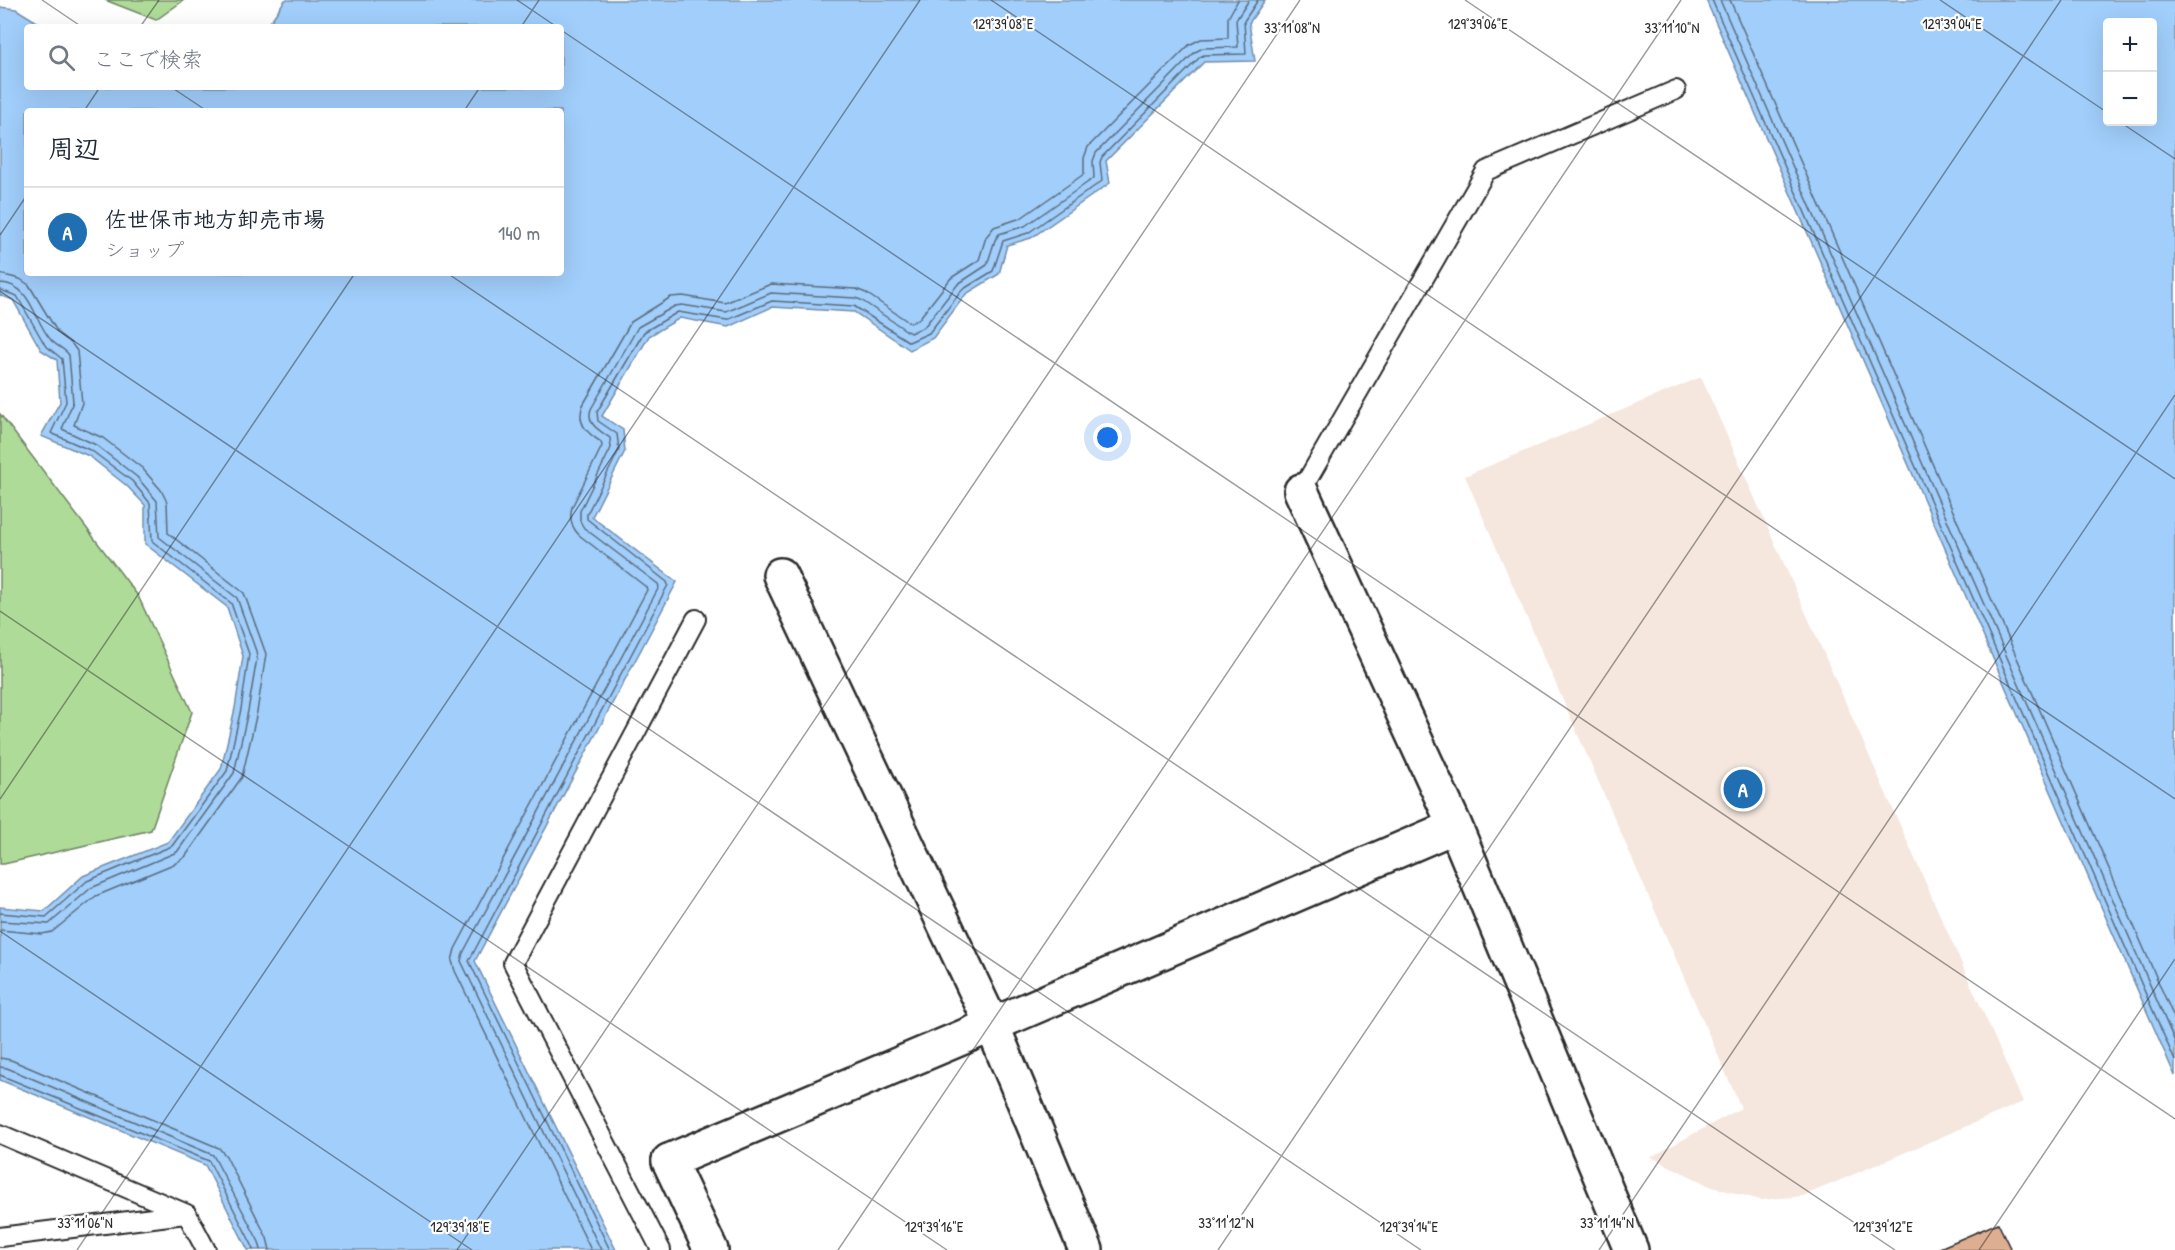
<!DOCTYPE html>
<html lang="ja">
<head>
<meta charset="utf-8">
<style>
	:root { --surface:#fff; --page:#f6f6f7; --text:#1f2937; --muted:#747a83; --line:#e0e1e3; --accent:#1f6fb2 }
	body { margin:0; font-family:"Patrick Hand","Klee One",sans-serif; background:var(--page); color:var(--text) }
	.controls { position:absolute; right:18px; top:18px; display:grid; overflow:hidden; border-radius:6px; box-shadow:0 6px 24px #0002 }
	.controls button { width:54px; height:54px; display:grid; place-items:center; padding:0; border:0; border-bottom:2px solid var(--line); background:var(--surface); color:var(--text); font:30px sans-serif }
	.you { position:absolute; left:1108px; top:438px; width:21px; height:21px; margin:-15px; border:4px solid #fff; border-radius:50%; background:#1a73e8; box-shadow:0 0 0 9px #1a73e833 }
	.badge { display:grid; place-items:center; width:39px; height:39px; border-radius:50%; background:var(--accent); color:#fff; font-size:20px; font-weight:700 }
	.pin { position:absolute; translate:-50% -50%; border:3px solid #fff; box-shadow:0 2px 6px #0006 }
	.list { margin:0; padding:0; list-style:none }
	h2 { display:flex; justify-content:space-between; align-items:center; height:78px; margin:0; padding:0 24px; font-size:26px }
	h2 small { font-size:20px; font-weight:400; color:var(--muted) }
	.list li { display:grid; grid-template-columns:39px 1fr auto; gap:18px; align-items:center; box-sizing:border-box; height:90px; padding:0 24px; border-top:2px solid var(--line) }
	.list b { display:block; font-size:22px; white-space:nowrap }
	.list p { margin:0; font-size:20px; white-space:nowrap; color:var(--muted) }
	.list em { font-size:20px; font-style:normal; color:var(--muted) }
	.icon { flex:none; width:33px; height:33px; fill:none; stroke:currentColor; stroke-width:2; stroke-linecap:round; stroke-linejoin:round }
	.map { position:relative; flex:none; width:2175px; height:1250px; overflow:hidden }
	.search { position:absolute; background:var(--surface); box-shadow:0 6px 24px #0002; left:24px; top:24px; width:540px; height:66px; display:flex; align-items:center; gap:15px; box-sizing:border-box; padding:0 21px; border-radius:6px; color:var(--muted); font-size:22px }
	.panel { position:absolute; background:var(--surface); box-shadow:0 6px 24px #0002; left:24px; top:108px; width:540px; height:168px; border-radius:6px }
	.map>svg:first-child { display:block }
	.built { fill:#f5e7de }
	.green { fill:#afdb99; stroke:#6d8362; stroke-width:1.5 }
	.water { fill:#a1cefb; stroke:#728da8; stroke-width:1.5; fill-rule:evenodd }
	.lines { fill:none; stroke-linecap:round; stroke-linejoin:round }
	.shore { stroke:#5a6c7e; stroke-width:1.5 }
	.building { fill:#deae90; stroke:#2b2b2b; stroke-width:1.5 }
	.service-casing { stroke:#2b2b2b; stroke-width:22 }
	.minor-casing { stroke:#2b2b2b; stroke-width:38 }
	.tertiary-casing { stroke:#2b2b2b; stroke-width:38 }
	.service { stroke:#fff; stroke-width:18 }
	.minor { stroke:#fff; stroke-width:33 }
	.tertiary { stroke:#fff; stroke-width:33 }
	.ticks { fill:none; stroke:#2b2b2b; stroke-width:1.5; stroke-opacity:0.45 }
	.ticks-label { font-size:15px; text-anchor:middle; fill:#2b2b2b; stroke:#fff; stroke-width:4.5; stroke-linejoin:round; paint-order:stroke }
</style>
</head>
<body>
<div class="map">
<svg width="2175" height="1250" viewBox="0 0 2175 1250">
	<rect width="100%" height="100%" fill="#fff"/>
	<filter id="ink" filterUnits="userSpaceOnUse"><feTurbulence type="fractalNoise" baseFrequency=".0167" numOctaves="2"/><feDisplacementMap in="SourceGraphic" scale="12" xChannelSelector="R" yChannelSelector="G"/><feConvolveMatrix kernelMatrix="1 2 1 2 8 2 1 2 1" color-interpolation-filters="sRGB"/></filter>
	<g filter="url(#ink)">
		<path class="built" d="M1701 377 2023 1102 1803 1196 1761 1200 1712 1187 1651 1157 1741 1108 1465 476Z"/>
		<path class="green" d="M105 0H184L156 20Z
			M0 414 138 596 192 712 151 830 4 864H0Z"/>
		<path class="water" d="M285 0H1265L1249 23 1255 61 1204 62 1106 161 1110 183 1031 238 1007 245 999 274 966 294 933 338 910 350 854 312 772 307 728 327 680 318 649 336 602 416 623 430 625 451 592 517 677 582 475 961 616 1250H248L205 1165 0 1080V907L44 911 83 876 168 842 221 769 235 708 243 656 227 607 145 544V505L127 486 89 456 41 436 60 402 57 360 41 350 13 300 0 295V7L16 9 45 27H27V87H561V27H262L268 25ZM27 111H561V273H27Z
			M1706 0H2175V1076ZM2108 22H2152V122H2108Z"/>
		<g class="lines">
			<path class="shore" d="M1712 0 2175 1061
				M1720 0 2175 1042
				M1730 0 2175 1020
				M0 274 20 279 29 285 58 333 72 344 77 351 82 403 74 425 103 438 142 468 161 490 167 502 168 533 244 593 266 654 257 712 242 777 185 857 176 863 96 896 52 932 42 934 0 930
				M0 283C32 284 33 320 51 340 56 346 64 348 69 355L73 402 62 429 96 445 137 477 157 501 159 537 237 598 256 651 257 658 248 711 234 773 177 852 91 888 49 924 0 921
				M0 290 17 296 45 345 62 359 66 402 51 433 92 451 132 481 150 503 152 541 231 603 249 654 241 709 227 771 172 846 87 881 46 917 0 913
				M0 1058 11 1060 219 1148 226 1156 267 1238 270 1250
				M0 1067 7 1068 213 1155 259 1242 261 1250
				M0 1075 209 1161 252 1245 253 1250
				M591 1250 455 971 452 961 455 949 647 590 646 587 579 535C571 527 569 518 572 507L602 446 601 442C587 433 576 423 583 405L631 322 671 297 683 296 725 303 771 284 856 289 866 293 910 323 918 320 951 278 979 260 986 237 994 227 1021 218 1084 174V158L1088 147 1189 45 1201 39 1228 38V18L1238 0
				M601 1250 461 961 463 953 659 587 658 584 584 528 580 521V511L611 448 610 438C599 430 586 424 591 409L638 327 675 306 682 305 726 312 771 293 855 298 861 300 910 333 924 327 958 284 987 265 995 240 999 234 1025 226 1094 178 1093 161 1096 153 1195 52 1203 48 1238 47 1236 20 1249 0
				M610 1250 469 961 668 585 667 582 587 519V514L619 450 617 434 598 421 597 412 644 332 678 312 727 320 772 301 854 306 909 342 929 333 962 290 993 271 1003 241 1028 233 1102 181 1100 162 1102 157 1200 57 1204 55 1246 54 1244 21 1258 0"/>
		</g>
		<path class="building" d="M1998 1223 2011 1250H1935Z"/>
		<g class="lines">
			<g class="service-casing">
				<path id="service" d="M1301 491 1486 171 1676 90
					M0 1134 187 1214 206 1250
					M0 1237 185 1214
					M661 1250 513 963 696 619"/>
			</g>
			<g class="minor-casing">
				<path id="minor" d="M1301 491 1455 826 1631 1250
					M780 575 992 1025 1086 1250
					M669 1161 992 1025 1455 826"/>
			</g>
			<g class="tertiary-casing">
				<path id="tertiary" d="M669 1161 711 1250"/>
			</g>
			<use href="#service" class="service"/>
			<use href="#minor" class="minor"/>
			<use href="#tertiary" class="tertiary"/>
		</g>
	</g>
	<path class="ticks" d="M42 0 82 27M517 0 557 27M991 0 2175 799M1465 0 2175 479M1940 0 2108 113M140 27 159 0M521 27 539 0M561 30 2175 1119M171 87 207 111M84 111 100 87M464 111 480 87M2120 122 2175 159M0 235 27 195M447 273 1895 1250M0 291 1421 1250M0 611 947 1250M0 799 355 273M0 931 472 1250M77 1250 920 0M457 1250 1300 0M838 1250 1681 0M1218 1250 2061 0M1599 1250 2175 395M1979 1250 2175 959"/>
	<g class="ticks-label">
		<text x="1003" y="29">129°39'08"E</text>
		<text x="1478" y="29">129°39'06"E</text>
		<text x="1952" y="29">129°39'04"E</text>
		<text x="1292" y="33">33°11'08"N</text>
		<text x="1672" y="33">33°11'10"N</text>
		<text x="85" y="1228">33°11'06"N</text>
		<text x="1226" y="1228">33°11'12"N</text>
		<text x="1607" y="1228">33°11'14"N</text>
		<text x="460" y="1232">129°39'18"E</text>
		<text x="934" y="1232">129°39'16"E</text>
		<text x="1409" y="1232">129°39'14"E</text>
		<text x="1883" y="1232">129°39'12"E</text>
	</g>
</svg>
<div class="controls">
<button>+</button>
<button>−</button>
</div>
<div class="you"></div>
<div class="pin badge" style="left:1743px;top:789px">A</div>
<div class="search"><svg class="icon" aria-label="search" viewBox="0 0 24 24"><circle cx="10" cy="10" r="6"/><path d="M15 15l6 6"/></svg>ここで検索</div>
<section class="panel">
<h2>周辺<small></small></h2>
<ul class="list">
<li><span class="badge">A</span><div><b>佐世保市地方卸売市場</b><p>ショップ</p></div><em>140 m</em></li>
</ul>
</section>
</div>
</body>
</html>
